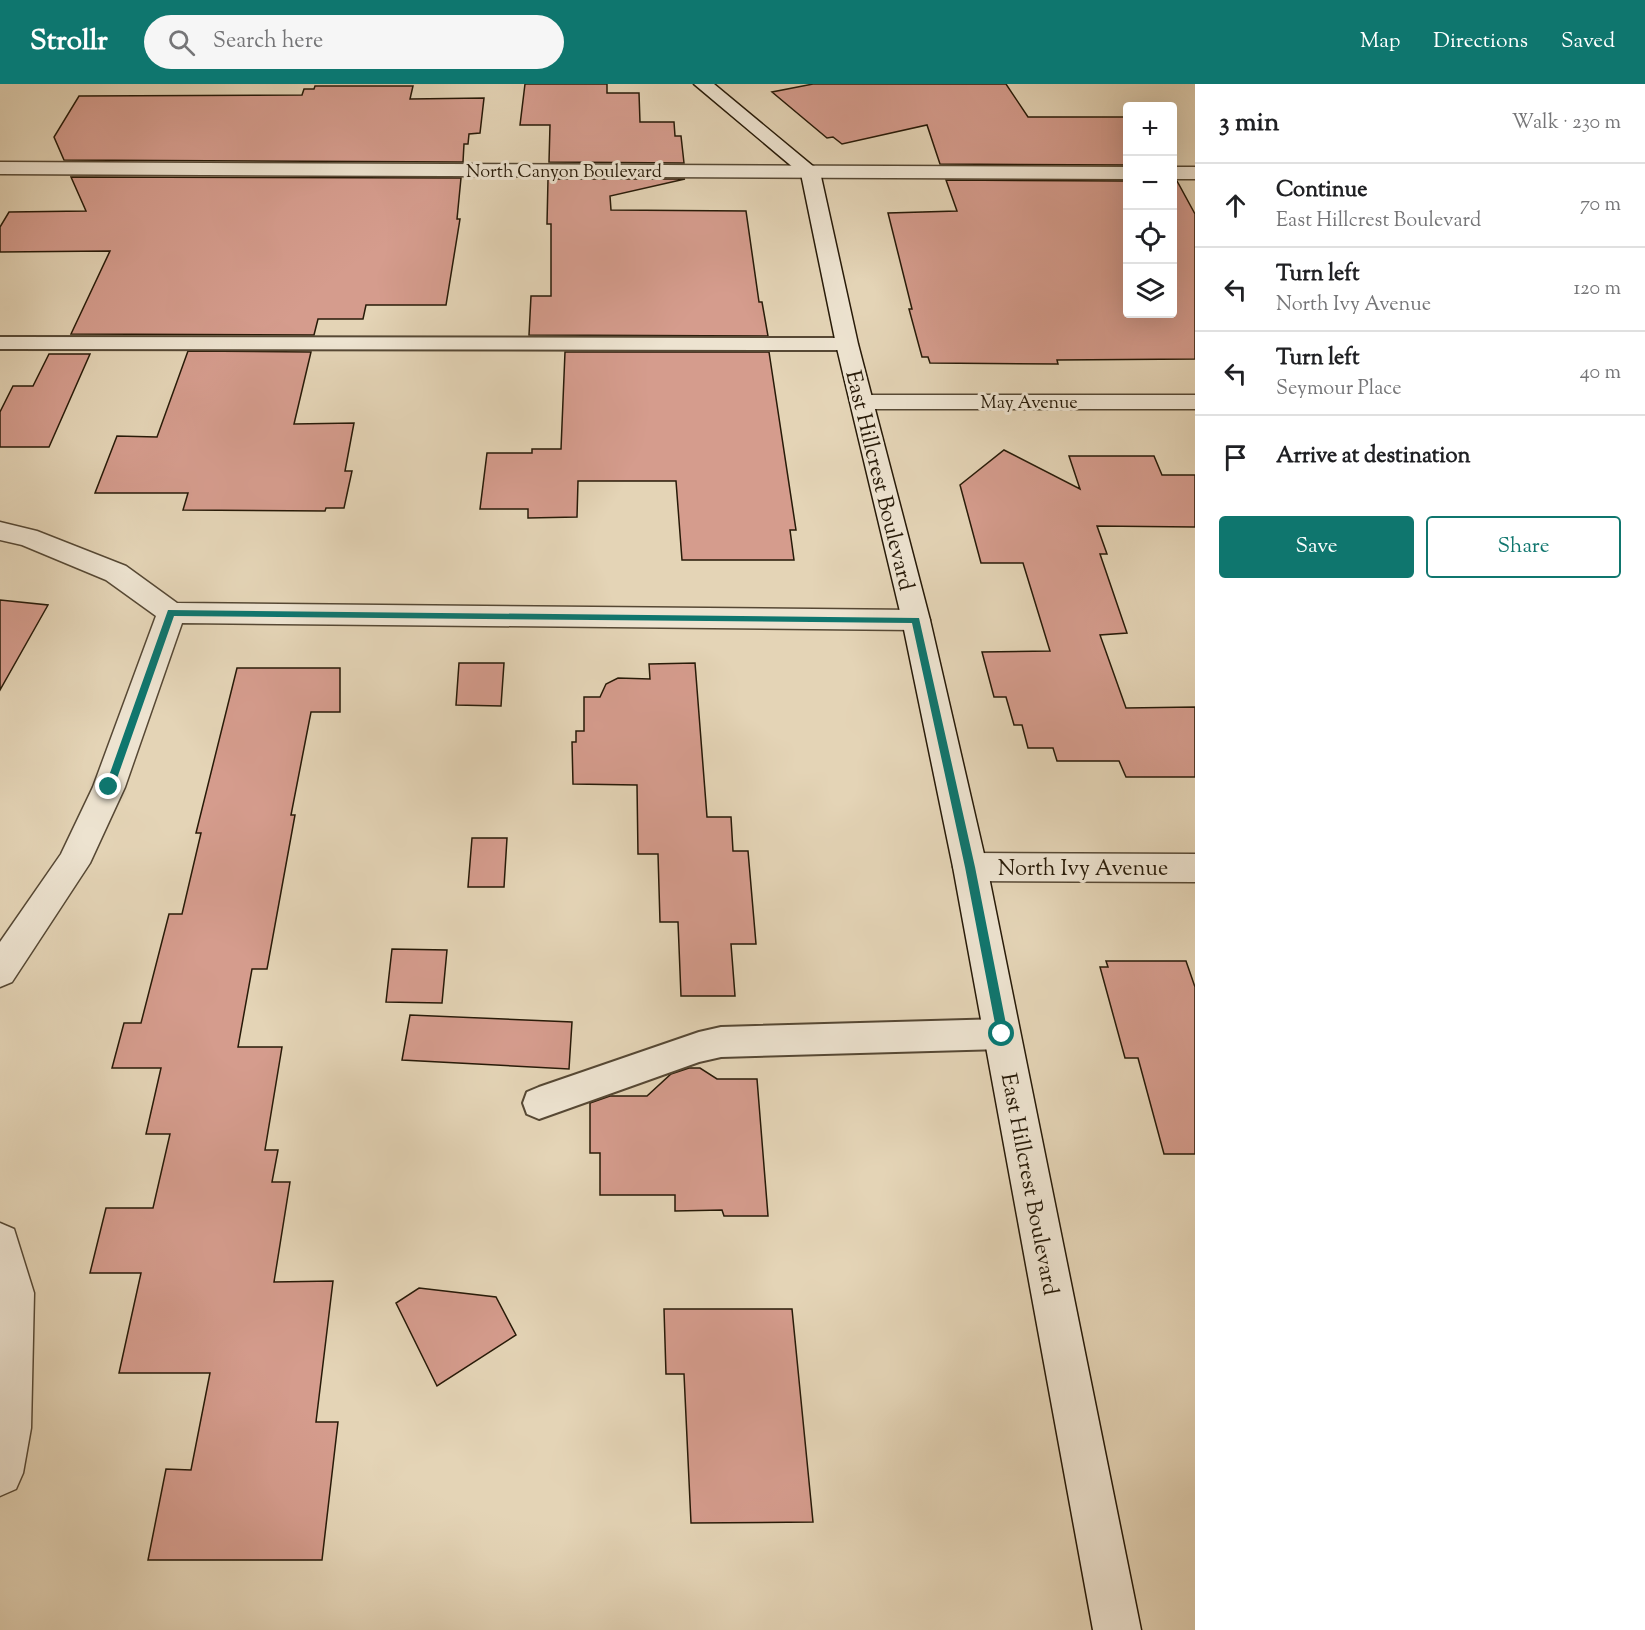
<!DOCTYPE html>
<html lang="en">
<head>
<meta charset="utf-8">
<style>
	:root { --surface:#fff; --page:#f6f6f6; --text:#202124; --muted:#757577; --line:#e0e0e0; --accent:#0f766e }
	body { margin:0; font-family:"Sorts Mill Goudy",serif; background:var(--page); color:var(--text) }
	.controls { position:absolute; right:18px; top:18px; display:grid; overflow:hidden; border-radius:6px; box-shadow:0 6px 24px #0002 }
	.controls button { width:54px; height:54px; display:grid; place-items:center; padding:0; border:0; border-bottom:2px solid var(--line); background:var(--surface); color:var(--text); font:30px sans-serif }
	.stop { position:absolute; width:18px; height:18px; margin:-14px; border:4px solid #0f766e; border-radius:50%; background:#fff }
	.stop.end { background:#0f766e; border-color:#fff; box-shadow:0 2px 6px #0008 }
	.list { margin:0; padding:0; list-style:none }
	h2 { display:flex; justify-content:space-between; align-items:center; height:78px; margin:0; padding:0 24px; font-size:26px }
	h2 small { font-size:20px; font-weight:400; color:var(--muted) }
	.list li { display:grid; grid-template-columns:39px 1fr auto; gap:18px; align-items:center; box-sizing:border-box; height:84px; padding:0 24px; border-top:2px solid var(--line) }
	.list b { display:block; font-size:22px; white-space:nowrap }
	.list p { margin:0; font-size:20px; white-space:nowrap; color:var(--muted) }
	.list em { font-size:20px; font-style:normal; color:var(--muted) }
	.actions { display:flex; gap:12px; padding:18px 24px }
	.actions a { flex:1; padding:14px 0; border:2px solid var(--accent); border-radius:6px; text-align:center; font-size:21px; color:var(--accent) }
	.actions .main { background:var(--accent); color:#fff }
	.icon { flex:none; width:33px; height:33px; fill:none; stroke:currentColor; stroke-width:2; stroke-linecap:round; stroke-linejoin:round }
	.map { position:relative; flex:none; width:1195px; height:1546px; overflow:hidden }
	header { display:flex; align-items:center; gap:36px; box-sizing:border-box; height:84px; padding:0 30px; background:var(--accent); color:#fff }
	header strong { font-size:28px }
	nav { display:flex; gap:33px; margin-inline-start:auto; font-size:21px }
	.search { width:420px; height:54px; background:var(--page); display:flex; align-items:center; gap:15px; box-sizing:border-box; padding:0 21px; border-radius:33px; color:var(--muted); font-size:22px }
	main { display:flex }
	aside { flex:1; background:var(--surface) }
	.map>svg:first-child { display:block }
	.building { fill:#d59c8d; stroke:#271a08; stroke-width:1.5 }
	.lines { fill:none; stroke-linecap:round; stroke-linejoin:round }
	.lane-casing { stroke:#564834; stroke-width:4 }
	.street-casing { stroke:#564834; stroke-width:3 }
	.secondary-casing { stroke:#271a08; stroke-width:3 }
	.lane { fill:#ede3d0; fill-rule:evenodd }
	.street { fill:#ede3d0; fill-rule:evenodd }
	.secondary { fill:#ede3d0; fill-rule:evenodd }
	.route { fill:#0f766e }
	.labels { text-anchor:middle; stroke-width:6; stroke-linejoin:round; paint-order:stroke }
	.far-street-label { font-size:18px; fill:#271a08; stroke:#ede3d0 }
	.street-label { font-size:22px; fill:#271a08; stroke:#ede3d0 }
</style>
</head>
<body>
<header>
<strong>Strollr</strong>
<div class="search"><svg class="icon" aria-label="search" viewBox="0 0 24 24"><circle cx="10" cy="10" r="6"/><path d="M15 15l6 6"/></svg>Search here</div>
<nav><a>Map</a><a>Directions</a><a>Saved</a></nav>
</header>
<main>
<div class="map">
<svg width="1195" height="1546" viewBox="0 0 1195 1546">
	<rect width="100%" height="100%" fill="#e4d4b6"/>
	<filter id="stains"><feTurbulence type="fractalNoise" baseFrequency=".00333" numOctaves="4"/><feColorMatrix values="0 0 0 0 .2 0 0 0 0 .09 0 0 0 0 .02 0 0 0 .5 -.17"/></filter>
	<radialGradient id="worn" r=".72"><stop offset=".6" stop-color="#630" stop-opacity="0"/><stop offset="1" stop-color="#630" stop-opacity=".3"/></radialGradient>
	<path class="building" d="M525 0H607V9H639L640 38H674L675 52H681L684 79 549 78 550 41H520Z
		M813 0H1006L1028 33H1128V81L940 80 927 41 842 60 833 53 827 54 772 8Z
		M315 2H413L410 15 484 14 480 49 469 50 468 60H464L463 78 64 76 54 53 79 12 302 11 304 5H314Z
		M71 93 461 94 457 135H460L446 221H366L363 235H318L314 251 71 250 110 167 0 168V143L9 128 86 127Z
		M548 95H685L610 112 611 126 746 127 759 218H762L768 252 529 251 531 212H551V140H547Z
		M946 96 1128 97V230H1173V97H1177L1195 130V275L1057 276 1058 280 930 279 928 273H922L909 225H912L888 129 957 127Z
		M188 267 311 268 294 340 354 339 345 387H352L344 424H326L325 427 183 426 188 409H95L117 352 157 353Z
		M565 268H769L796 446H790L794 476H682L676 397H578L577 433 528 434V425H480L487 369H532V365H561Z
		M49 270H90L49 363H0V328L13 302H33Z
		M1004 366 1080 405 1069 372H1154L1162 391H1195V443L1097 442 1107 470H1100L1127 549 1100 551 1126 624 1195 623V693H1126L1119 677H1057L1053 664H1028L1022 641H1014L1006 613H994L982 568 1050 567 1023 479H981L960 401Z
		M0 516 48 521 0 606Z
		M459 579H504L501 622 456 621Z
		M695 579 707 733H731L733 767H748L756 860H731L735 912H681L678 838H660L658 770H638L637 701 573 700 572 658H576V647H584V613H600L606 600 618 594 650 595 649 580Z
		M237 584H340V628H311L291 731H295L267 885H252L238 963H282L265 1066H278L272 1098H290L274 1198 333 1197 316 1338H338L322 1476H148L166 1385 191 1386 210 1289H119L141 1189H90L106 1124H153L170 1050H146L161 984H112L124 939H141L169 830H182L201 749H196Z
		M472 754H507L504 803H468Z
		M392 865 447 866 442 919 386 918Z
		M1106 877H1186L1195 903V1070H1164L1138 974H1125L1100 883H1108Z
		M410 931 572 938 569 985 402 976Z
		M689 984H700L717 995H757L768 1132H724L722 1126 675 1127V1111H600V1069H590V1019L610 1012H647L671 990Z
		M419 1204 496 1213 516 1251 437 1302 396 1219Z
		M664 1225H792L813 1438 691 1439 684 1290H666Z"/>
	<g class="lines">
		<g class="lane-casing">
			<path id="lane" d="M0 253 847 254 854 256 857 260 854 264 847 266 0 265Z
				M1002 935 1013 940 1018 950 1013 960 1002 965 721 973 699 978 539 1035 527 1030 523 1019 527 1008 539 1003 699 948 721 943Z"/>
		</g>
		<g class="street-casing">
			<path id="street" d="M0 78 1128 83V95L0 90Z
				M1172 83H1195V95H1172Z
				M863 311H1195V325H863L855 323 851 318 855 313Z
				M0 438 37 447 126 482 177 519 916 526 926 529 930 536 926 543 916 546 182 539 125 703 90 779 12 898 0 903V858L61 770 93 703 156 532 106 496 22 461 0 456Z
				M970 769 1195 770V798L970 797 958 793 953 783 958 773Z
				M0 1139 14 1145 34 1209 31 1344 23 1389 16 1405 0 1412Z"/>
		</g>
		<g class="secondary-casing">
			<path id="secondary" d="M694 0H714L820 88 858 260 930 536 987 783 1141 1546H1093L953 783 902 536 836 260 801 90Z"/>
		</g>
		<use href="#lane" class="lane"/>
		<use href="#street" class="street"/>
		<use href="#secondary" class="secondary"/>
	</g>
	<path class="route" d="M168 526 919 534 975 783 1008 950 1006 953H998L997 950 965 783 912 539 174 532 114 703 113 706H106L105 703Z"/>
	<g class="labels">
		<g class="far-street-label">
			<text x="564" y="93">North Canyon Boulevard</text>
			<text x="1029" y="324">May Avenue</text>
		</g>
		<g class="street-label">
			<text transform="translate(881 396) rotate(76)" y="8">East Hillcrest Boulevard</text>
			<text x="1083" y="791">North Ivy Avenue</text>
			<text transform="translate(1031 1100) rotate(79)" y="8">East Hillcrest Boulevard</text>
		</g>
	</g>
	<rect width="100%" height="100%" filter="url(#stains)"/>
	<rect width="100%" height="100%" fill="url(#worn)"/>
</svg>
<div class="controls">
<button>+</button>
<button>−</button>
<button><svg class="icon" aria-label="locate" viewBox="0 0 24 24"><circle cx="12" cy="12" r="6"/><path d="M12 2v4M12 18v4M2 12h4M18 12h4"/></svg></button>
<button><svg class="icon" aria-label="layers" viewBox="0 0 24 24"><path d="M12 4l9 5-9 5-9-5zM3 14l9 5 9-5"/></svg></button>
</div>
<div class="stop" style="left:1002px;top:950px"></div>
<div class="stop end" style="left:109px;top:703px"></div>
</div>
<aside>
<h2>3 min<small>Walk · 230 m</small></h2>
<ul class="list">
<li><svg class="icon" aria-label="ahead" viewBox="0 0 24 24"><path d="M12 20V5M6 11l6-6 6 6"/></svg><div><b>Continue</b><p>East Hillcrest Boulevard</p></div><em>70 m</em></li>
<li><svg class="icon" aria-label="left" viewBox="0 0 24 24"><path d="M17 20v-9H6M10 6l-5 5 5 5"/></svg><div><b>Turn left</b><p>North Ivy Avenue</p></div><em>120 m</em></li>
<li><svg class="icon" aria-label="left" viewBox="0 0 24 24"><path d="M17 20v-9H6M10 6l-5 5 5 5"/></svg><div><b>Turn left</b><p>Seymour Place</p></div><em>40 m</em></li>
<li><svg class="icon" aria-label="arrive" viewBox="0 0 24 24"><path d="M6 21V4h12l-3 4 3 4H6"/></svg><div><b>Arrive at destination</b></div></li>
</ul>
<div class="actions"><a class="main">Save</a><a>Share</a></div>
</aside>
</main>
</body>
</html>
